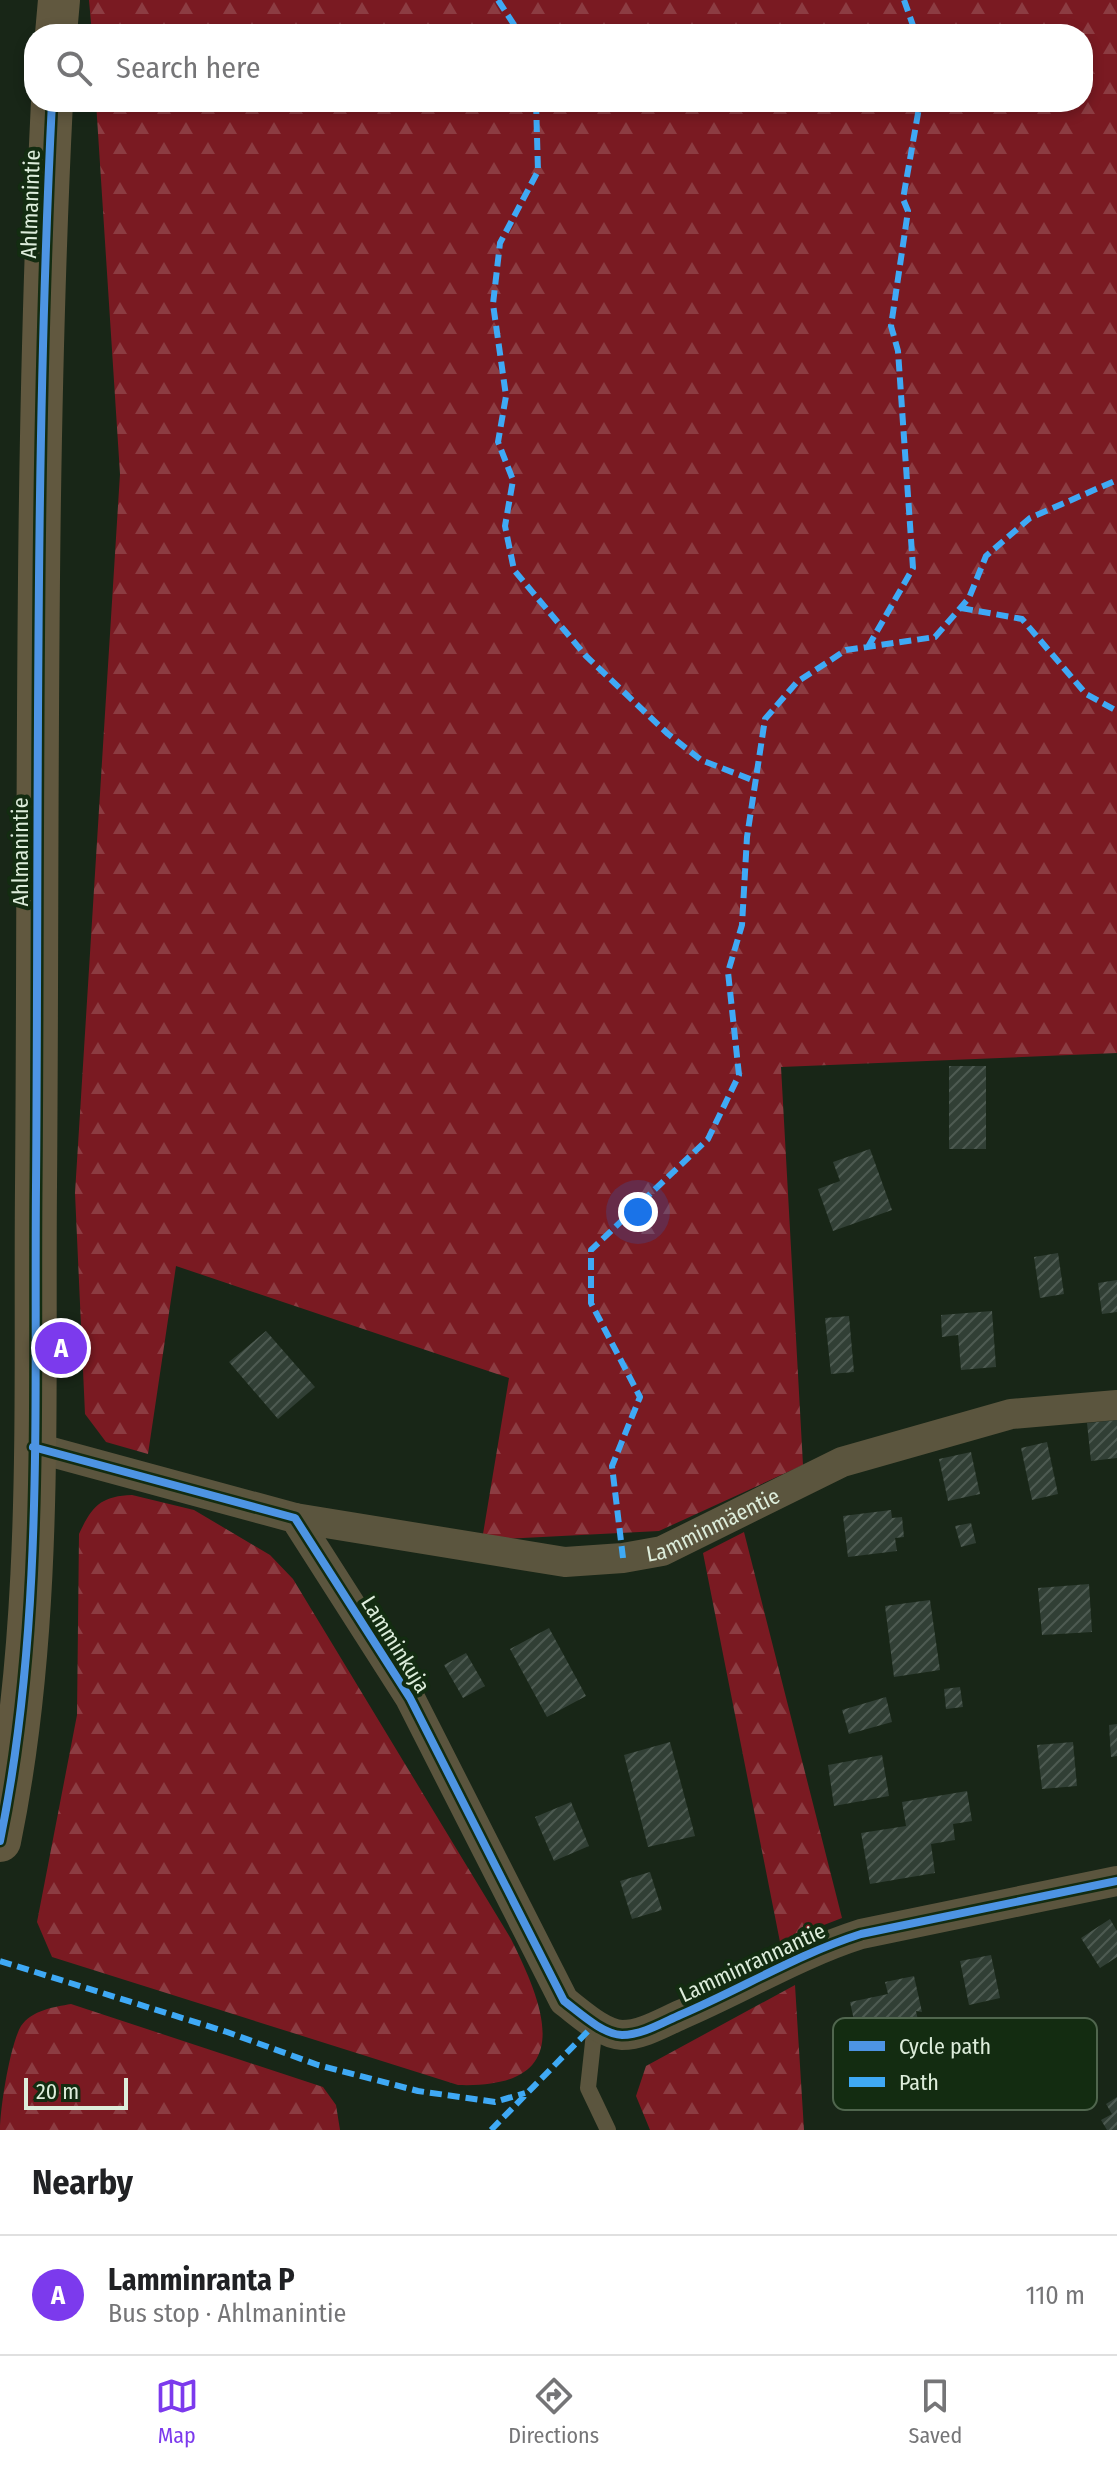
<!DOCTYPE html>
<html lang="en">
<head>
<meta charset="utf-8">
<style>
	:root { --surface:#fff; --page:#f2f2f2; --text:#202124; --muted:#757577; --line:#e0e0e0; --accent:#7c3aed }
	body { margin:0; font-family:"Fira Sans Condensed",sans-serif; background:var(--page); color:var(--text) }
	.scale { position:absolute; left:24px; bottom:20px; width:104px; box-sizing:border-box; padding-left:8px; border:4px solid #ddeddb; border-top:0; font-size:22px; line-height:28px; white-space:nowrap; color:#ddeddb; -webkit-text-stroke:6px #132c11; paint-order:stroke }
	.you { position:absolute; left:638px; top:1212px; width:28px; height:28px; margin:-20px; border:6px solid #fff; border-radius:50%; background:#1a73e8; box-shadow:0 0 0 12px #1a73e833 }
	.badge { display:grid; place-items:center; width:52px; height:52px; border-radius:50%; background:var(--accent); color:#fff; font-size:26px; font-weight:700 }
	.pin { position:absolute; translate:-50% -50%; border:4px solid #fff; box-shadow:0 2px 8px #0006 }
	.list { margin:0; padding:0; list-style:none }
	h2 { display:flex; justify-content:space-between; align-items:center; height:104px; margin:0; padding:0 32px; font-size:34px }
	h2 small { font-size:26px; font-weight:400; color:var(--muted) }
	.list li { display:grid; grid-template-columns:52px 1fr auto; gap:24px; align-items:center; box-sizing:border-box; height:120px; padding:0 32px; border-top:2px solid var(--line) }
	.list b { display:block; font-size:30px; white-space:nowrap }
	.list p { margin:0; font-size:26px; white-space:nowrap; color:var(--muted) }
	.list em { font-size:26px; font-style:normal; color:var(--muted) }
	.icon { flex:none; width:44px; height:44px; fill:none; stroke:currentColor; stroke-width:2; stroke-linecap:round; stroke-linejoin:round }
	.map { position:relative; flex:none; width:1117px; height:2130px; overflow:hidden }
	.search { position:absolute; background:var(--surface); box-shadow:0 4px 12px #0003; left:24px; right:24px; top:24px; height:88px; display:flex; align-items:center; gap:20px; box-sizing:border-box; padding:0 28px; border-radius:32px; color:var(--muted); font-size:30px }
	.sheet { height:224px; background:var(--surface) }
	nav { display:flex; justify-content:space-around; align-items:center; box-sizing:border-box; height:112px; border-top:2px solid var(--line); background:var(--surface); font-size:22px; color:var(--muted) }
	nav a { display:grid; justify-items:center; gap:4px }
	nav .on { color:var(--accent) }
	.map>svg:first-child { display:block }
	.forest { fill:url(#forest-firs) }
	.building { fill:url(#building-hatch) }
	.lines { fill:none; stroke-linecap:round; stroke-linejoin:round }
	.lane { stroke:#5b553e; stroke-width:16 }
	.street { stroke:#5b553e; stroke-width:30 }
	.secondary { stroke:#61583f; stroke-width:42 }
	.quiet { stroke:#3fa9f5; stroke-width:6; stroke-dasharray:12 6; stroke-linecap:butt }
	.cycleway-casing { stroke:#132c11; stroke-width:13 }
	.cycleway { stroke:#4d94e3; stroke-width:8 }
	.labels { text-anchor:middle; stroke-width:8; stroke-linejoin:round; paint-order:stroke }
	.street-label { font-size:22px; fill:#ddeddb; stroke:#132c11 }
	.key { fill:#132c11; stroke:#50664e; stroke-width:2 }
	.key-label { font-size:22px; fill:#ddeddb }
</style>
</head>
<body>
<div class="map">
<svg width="1117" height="2130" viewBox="0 0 1117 2130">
	<defs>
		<pattern id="forest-firs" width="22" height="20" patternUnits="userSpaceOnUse" patternTransform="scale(2)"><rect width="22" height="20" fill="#7a1a22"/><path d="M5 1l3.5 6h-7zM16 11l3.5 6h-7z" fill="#8c3c42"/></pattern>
		<pattern id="building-hatch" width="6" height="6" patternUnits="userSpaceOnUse" patternTransform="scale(2)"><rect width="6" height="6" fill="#313f35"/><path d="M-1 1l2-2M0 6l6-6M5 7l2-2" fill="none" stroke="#4e5b52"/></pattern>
	</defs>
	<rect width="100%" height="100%" fill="#182617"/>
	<path class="forest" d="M89 0H1117V1053L781 1067 803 1465 659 1531 482 1540 509 1378 176 1266 148 1454 106 1442 85 1414 75 1193 120 474 96 102H1083V34H92Z
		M132 1495 194 1510 270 1555 293 1579 511 1939C547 2011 576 2089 458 2085L52 1957 37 1922 77 1715 79 1534C92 1506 101 1496 132 1495Z
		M744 1532 842 1918 780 1942 703 1553Z
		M795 1985 804 2130H650L636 2096 646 2066Z
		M71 2004 323 2087 336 2105 340 2130H0C0 2108 10 2045 21 2026 32 2010 54 2007 71 2004Z"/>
	<path class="building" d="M949 1066H986V1149H949Z
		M870 1149 892 1210 833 1231 818 1189 840 1181 833 1162Z
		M1058 1253 1064 1294 1040 1298 1034 1257Z
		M1117 1280V1312L1102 1314 1098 1283Z
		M992 1311 996 1367 961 1370 958 1335 942 1337 941 1315Z
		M849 1316 854 1372 831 1374 825 1318Z
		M266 1331 315 1387 278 1419 229 1362Z
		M1117 1420V1458L1091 1461 1087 1423Z
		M1047 1442 1058 1494 1032 1500 1021 1448Z
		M971 1452 980 1494 948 1501 939 1459Z
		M891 1510 892 1518 902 1517 904 1537 895 1538 897 1551 848 1557 843 1516Z
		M971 1523 976 1543 961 1547 955 1526Z
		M1089 1584 1092 1632 1042 1635 1038 1588Z
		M930 1600 940 1670 894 1677 885 1606Z
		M549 1628 586 1696 547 1717 510 1649Z
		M466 1653 485 1686 463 1698 444 1665Z
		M960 1687 963 1707 946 1709 944 1689Z
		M886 1697 892 1722 849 1734 842 1710Z
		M1117 1724V1756L1111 1757 1109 1725Z
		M670 1742 695 1836 648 1847 624 1755Z
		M1073 1742 1077 1786 1042 1789 1037 1745Z
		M882 1755 889 1796 834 1806 828 1765Z
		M967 1791 972 1821 953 1824 955 1840 931 1844 935 1873 870 1884 861 1833 906 1826 902 1802Z
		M571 1802 589 1846 554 1861 535 1817Z
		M650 1872 662 1910 632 1919 620 1881Z
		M1110 1919 1117 1931V1957L1100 1968 1081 1938Z
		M991 1955 1000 1998 969 2005 960 1961Z
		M914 1976 922 2012 916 2011 921 2034 860 2048 850 2002 888 1994 885 1982Z
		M1117 2097V2130H1107L1101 2120 1112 2114 1106 2104Z"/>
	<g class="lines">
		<path class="lane" d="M595 2024 588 2088 608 2130"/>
		<g class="street">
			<path d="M33 1447 295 1518 410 1698 564 2001C580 2013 602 2034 622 2035 642 2035 662 2023 680 2015 741 1989 798 1954 861 1934L1117 1881"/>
			<path id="s1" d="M295 1518 565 1562 623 1558 662 1551 842 1462 1011 1414 1117 1405"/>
		</g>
		<path class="secondary" d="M56 34 59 0
			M0 1841C44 1627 34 1404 36 1187 39 825 34 463 52 102"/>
		<path class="quiet" d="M498 0 520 34
			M904 0 916 34
			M536 102 538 171 500 243 493 304 506 396 498 442 513 480 505 526 514 570 586 656 668 734 701 760 755 781
			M961 608 1022 619 1086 694 1117 711
			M868 647 913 568 898 351 891 326 908 211 903 199 920 102
			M623 1558 612 1466 640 1397 591 1303V1250L708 1139 739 1075 728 972 742 925 747 837 765 719 797 682 846 650 935 637 969 598 986 556 1030 518 1117 480
			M0 1961 227 2032 318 2065 418 2091 495 2102 525 2093
			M491 2130 595 2024"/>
		<g class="cycleway-casing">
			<path id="cycleway" d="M33 1447 295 1518 410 1698 564 2001C580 2013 602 2034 622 2035 642 2035 662 2023 680 2015 741 1989 798 1954 861 1934L1117 1881
				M0 1841C44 1627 34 1404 36 1187 39 825 34 463 52 102"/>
		</g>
		<use href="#cycleway" class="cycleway"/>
	</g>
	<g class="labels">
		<g class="street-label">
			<text transform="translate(30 204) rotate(-88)" y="8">Ahlmanintie</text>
			<text transform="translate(20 852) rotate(-90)" y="8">Ahlmanintie</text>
			<text dy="8" stroke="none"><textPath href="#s1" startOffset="428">Lamminmäentie</textPath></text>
			<text transform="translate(396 1644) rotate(58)" y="8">Lamminkuja</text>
			<text transform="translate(752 1962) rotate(-25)" y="8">Lamminrannantie</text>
		</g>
	</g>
	<rect x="833" y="2018" width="264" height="92" rx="12" class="key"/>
	<rect x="849" y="2041" width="36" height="10" fill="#4d94e3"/>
	<rect x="849" y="2077" width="36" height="10" fill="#3fa9f5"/>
	<g class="key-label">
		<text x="899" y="2054">Cycle path</text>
		<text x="899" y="2090">Path</text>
	</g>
</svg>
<div class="scale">20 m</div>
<div class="you"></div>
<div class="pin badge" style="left:61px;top:1348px">A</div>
<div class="search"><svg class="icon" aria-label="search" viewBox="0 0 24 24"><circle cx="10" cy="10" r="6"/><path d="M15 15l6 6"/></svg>Search here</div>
</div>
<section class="sheet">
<h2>Nearby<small></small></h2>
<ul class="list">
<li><span class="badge">A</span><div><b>Lamminranta P</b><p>Bus stop · Ahlmanintie</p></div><em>110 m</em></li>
</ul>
</section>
<nav>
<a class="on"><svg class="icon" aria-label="map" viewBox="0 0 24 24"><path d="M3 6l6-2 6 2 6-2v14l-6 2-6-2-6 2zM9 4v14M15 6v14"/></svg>Map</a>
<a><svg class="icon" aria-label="directions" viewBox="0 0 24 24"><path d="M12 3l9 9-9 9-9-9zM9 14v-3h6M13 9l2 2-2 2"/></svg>Directions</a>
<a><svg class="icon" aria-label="saved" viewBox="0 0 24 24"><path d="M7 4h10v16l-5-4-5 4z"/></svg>Saved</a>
</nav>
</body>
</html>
